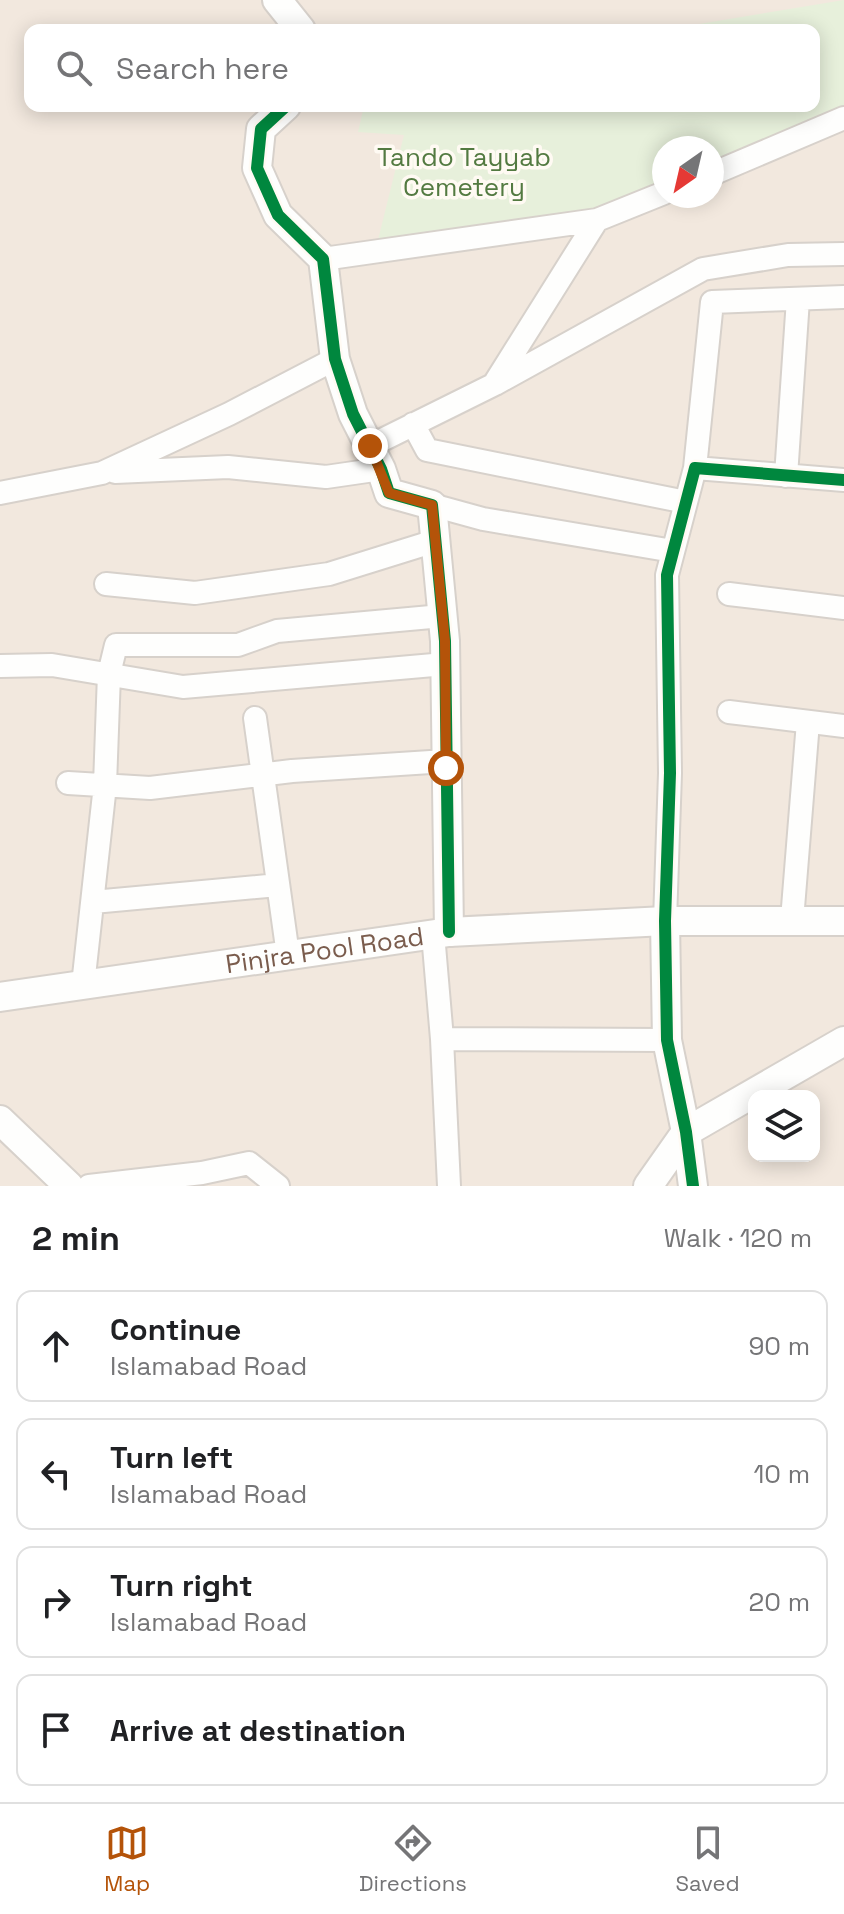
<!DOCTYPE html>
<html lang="en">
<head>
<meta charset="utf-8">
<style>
	:root { --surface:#fff; --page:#f6f6f6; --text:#202124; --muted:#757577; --line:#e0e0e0; --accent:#b45309 }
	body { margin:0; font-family:"Space Grotesk",sans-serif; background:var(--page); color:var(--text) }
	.controls { position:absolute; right:24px; bottom:24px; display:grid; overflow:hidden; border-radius:16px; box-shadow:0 4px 20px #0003 }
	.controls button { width:72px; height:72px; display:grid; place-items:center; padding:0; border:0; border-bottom:2px solid var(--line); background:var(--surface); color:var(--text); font:40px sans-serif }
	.compass { position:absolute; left:652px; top:136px; width:72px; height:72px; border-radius:50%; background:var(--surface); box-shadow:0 4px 20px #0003; rotate:214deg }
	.stop { position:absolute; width:24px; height:24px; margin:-18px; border:6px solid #b45309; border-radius:50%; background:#fff }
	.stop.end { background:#b45309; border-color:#fff; box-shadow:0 2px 8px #0008 }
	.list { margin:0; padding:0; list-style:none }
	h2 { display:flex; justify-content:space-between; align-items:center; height:104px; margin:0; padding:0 32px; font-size:34px }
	h2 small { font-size:26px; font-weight:400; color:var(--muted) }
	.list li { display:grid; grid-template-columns:52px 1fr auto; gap:24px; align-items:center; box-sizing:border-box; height:112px; margin:0 16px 16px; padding:0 16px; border:2px solid var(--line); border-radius:16px }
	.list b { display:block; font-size:30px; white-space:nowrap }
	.list p { margin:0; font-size:26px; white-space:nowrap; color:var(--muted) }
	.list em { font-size:26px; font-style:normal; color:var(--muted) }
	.icon { flex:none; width:44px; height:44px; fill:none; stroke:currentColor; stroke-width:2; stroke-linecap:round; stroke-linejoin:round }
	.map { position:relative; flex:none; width:844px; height:1186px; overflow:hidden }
	.search { position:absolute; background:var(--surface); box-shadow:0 4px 20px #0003; left:24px; right:24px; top:24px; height:88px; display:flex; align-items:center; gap:20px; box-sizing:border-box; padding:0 28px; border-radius:16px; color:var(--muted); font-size:30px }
	.sheet { height:616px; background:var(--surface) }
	nav { display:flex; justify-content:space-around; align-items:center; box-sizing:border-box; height:112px; border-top:2px solid var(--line); background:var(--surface); font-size:22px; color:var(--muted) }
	nav a { display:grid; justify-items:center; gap:4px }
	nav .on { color:var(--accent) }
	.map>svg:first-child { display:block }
	.residential { fill:#f2e8de; fill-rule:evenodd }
	.green { fill:#e7f0db }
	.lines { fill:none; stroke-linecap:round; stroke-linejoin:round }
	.minor-casing { stroke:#d7d1cb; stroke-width:26 }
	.tertiary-casing { stroke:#d7d1cb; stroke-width:32 }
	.minor { stroke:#fefefd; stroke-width:22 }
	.tertiary { stroke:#fefefd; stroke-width:28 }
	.cycleway-casing { stroke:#fffaf3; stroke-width:17 }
	.cycleway { stroke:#00873e; stroke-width:12 }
	.route { stroke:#b45309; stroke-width:10 }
	.labels { text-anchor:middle; stroke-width:7; stroke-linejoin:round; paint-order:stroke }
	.park-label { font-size:26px; fill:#537a41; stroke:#fffaf3 }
	.street-label { font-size:26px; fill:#7a5c4d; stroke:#fffaf3 }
</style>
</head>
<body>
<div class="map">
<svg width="844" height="1186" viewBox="0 0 844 1186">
	<rect width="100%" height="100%" fill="#f9f5f0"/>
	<path class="residential" d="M0 0H844V1186H0ZM30 30H814V106H30ZM664 148H712V196H664ZM754 1096H814V1156H754Z"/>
	<path class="green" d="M844 0V117L712 172V148H664V192L597 220 375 252 404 135 358 132 364 106H814V30H663Z"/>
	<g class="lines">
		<g class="minor-casing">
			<path id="minor" d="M712 174 844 118
				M323 259 597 220
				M496 381 597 220 664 193
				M413 424 427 450 686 502
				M370 446 495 384 703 269 788 255 844 254
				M695 468 712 302 844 297
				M115 472 228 467 326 477 381 469
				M786 476 798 299
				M0 493 102 473 229 414 335 359
				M432 505 483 519 673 551
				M106 584 195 593 329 574 435 541
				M729 594 844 608
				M0 666 52 665 183 687 445 664
				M729 712 844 726
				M255 718 288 955
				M68 783 150 788 292 771 446 761
				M93 902 278 885
				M792 920 808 722
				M665 921 670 773 667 575 695 468 844 480
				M433 934 442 1039 449 1186
				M83 985 105 785 109 674 116 645H238L277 631 442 616
				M442 1039 667 1040
				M89 1186 202 1173 249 1163 278 1186"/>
		</g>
		<g class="tertiary-casing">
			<g id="tertiary">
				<path d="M277 0 301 30"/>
				<path d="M286 106 261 129 257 168 278 215 323 259 335 359 353 414 381 469 389 493 432 505 445 641 449 932"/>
				<path d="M665 921 667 1040 686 1132 693 1186"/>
				<path id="s1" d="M0 997 449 932 665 921H844"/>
				<path d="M0 1120 69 1186"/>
				<path d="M648 1186 686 1132 844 1041"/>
			</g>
		</g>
		<use href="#minor" class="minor"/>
		<use href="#tertiary" class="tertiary"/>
		<g class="cycleway-casing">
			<path id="cycleway" d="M286 106 261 129 257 168 278 215 323 259 335 359 353 414 381 469 389 493 432 505 445 641 449 932
				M693 1186 686 1132 667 1040 665 921 670 773 667 575 695 468 844 480"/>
		</g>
		<use href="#cycleway" class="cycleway"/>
	</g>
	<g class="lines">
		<path class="route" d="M370 446 389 493 432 505 445 641 446 768"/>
	</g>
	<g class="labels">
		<g class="park-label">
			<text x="464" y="166">Tando Tayyab<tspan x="464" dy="30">Cemetery</tspan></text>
		</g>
		<g class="street-label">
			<text dy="9" stroke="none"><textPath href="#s1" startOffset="328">Pinjra Pool Road</textPath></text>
		</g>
	</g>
</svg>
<div class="controls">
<button><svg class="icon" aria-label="layers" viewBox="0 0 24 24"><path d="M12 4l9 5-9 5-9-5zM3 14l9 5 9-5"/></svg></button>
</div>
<svg class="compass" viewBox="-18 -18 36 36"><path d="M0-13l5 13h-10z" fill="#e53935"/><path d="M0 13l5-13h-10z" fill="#757577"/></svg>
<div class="stop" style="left:446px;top:768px"></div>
<div class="stop end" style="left:370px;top:446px"></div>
<div class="search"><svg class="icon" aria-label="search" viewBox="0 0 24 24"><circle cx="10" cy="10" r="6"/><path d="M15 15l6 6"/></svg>Search here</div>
</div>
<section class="sheet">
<h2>2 min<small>Walk · 120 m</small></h2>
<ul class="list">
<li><svg class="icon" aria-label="ahead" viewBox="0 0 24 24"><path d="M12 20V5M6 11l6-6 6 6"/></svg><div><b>Continue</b><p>Islamabad Road</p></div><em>90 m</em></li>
<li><svg class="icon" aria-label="left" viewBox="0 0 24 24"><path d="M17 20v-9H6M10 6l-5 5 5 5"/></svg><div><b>Turn left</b><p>Islamabad Road</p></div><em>10 m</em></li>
<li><svg class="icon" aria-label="right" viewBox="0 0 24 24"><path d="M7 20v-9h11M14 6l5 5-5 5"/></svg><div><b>Turn right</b><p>Islamabad Road</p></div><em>20 m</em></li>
<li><svg class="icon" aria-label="arrive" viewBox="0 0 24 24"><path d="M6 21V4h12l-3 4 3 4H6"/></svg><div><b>Arrive at destination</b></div></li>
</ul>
</section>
<nav>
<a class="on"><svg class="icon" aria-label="map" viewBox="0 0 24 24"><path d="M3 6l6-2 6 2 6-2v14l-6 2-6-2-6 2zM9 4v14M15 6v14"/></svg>Map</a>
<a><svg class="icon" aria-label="directions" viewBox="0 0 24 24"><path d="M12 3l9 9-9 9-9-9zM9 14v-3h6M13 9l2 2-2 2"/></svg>Directions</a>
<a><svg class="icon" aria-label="saved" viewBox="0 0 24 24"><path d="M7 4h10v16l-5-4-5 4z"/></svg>Saved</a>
</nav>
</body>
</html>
